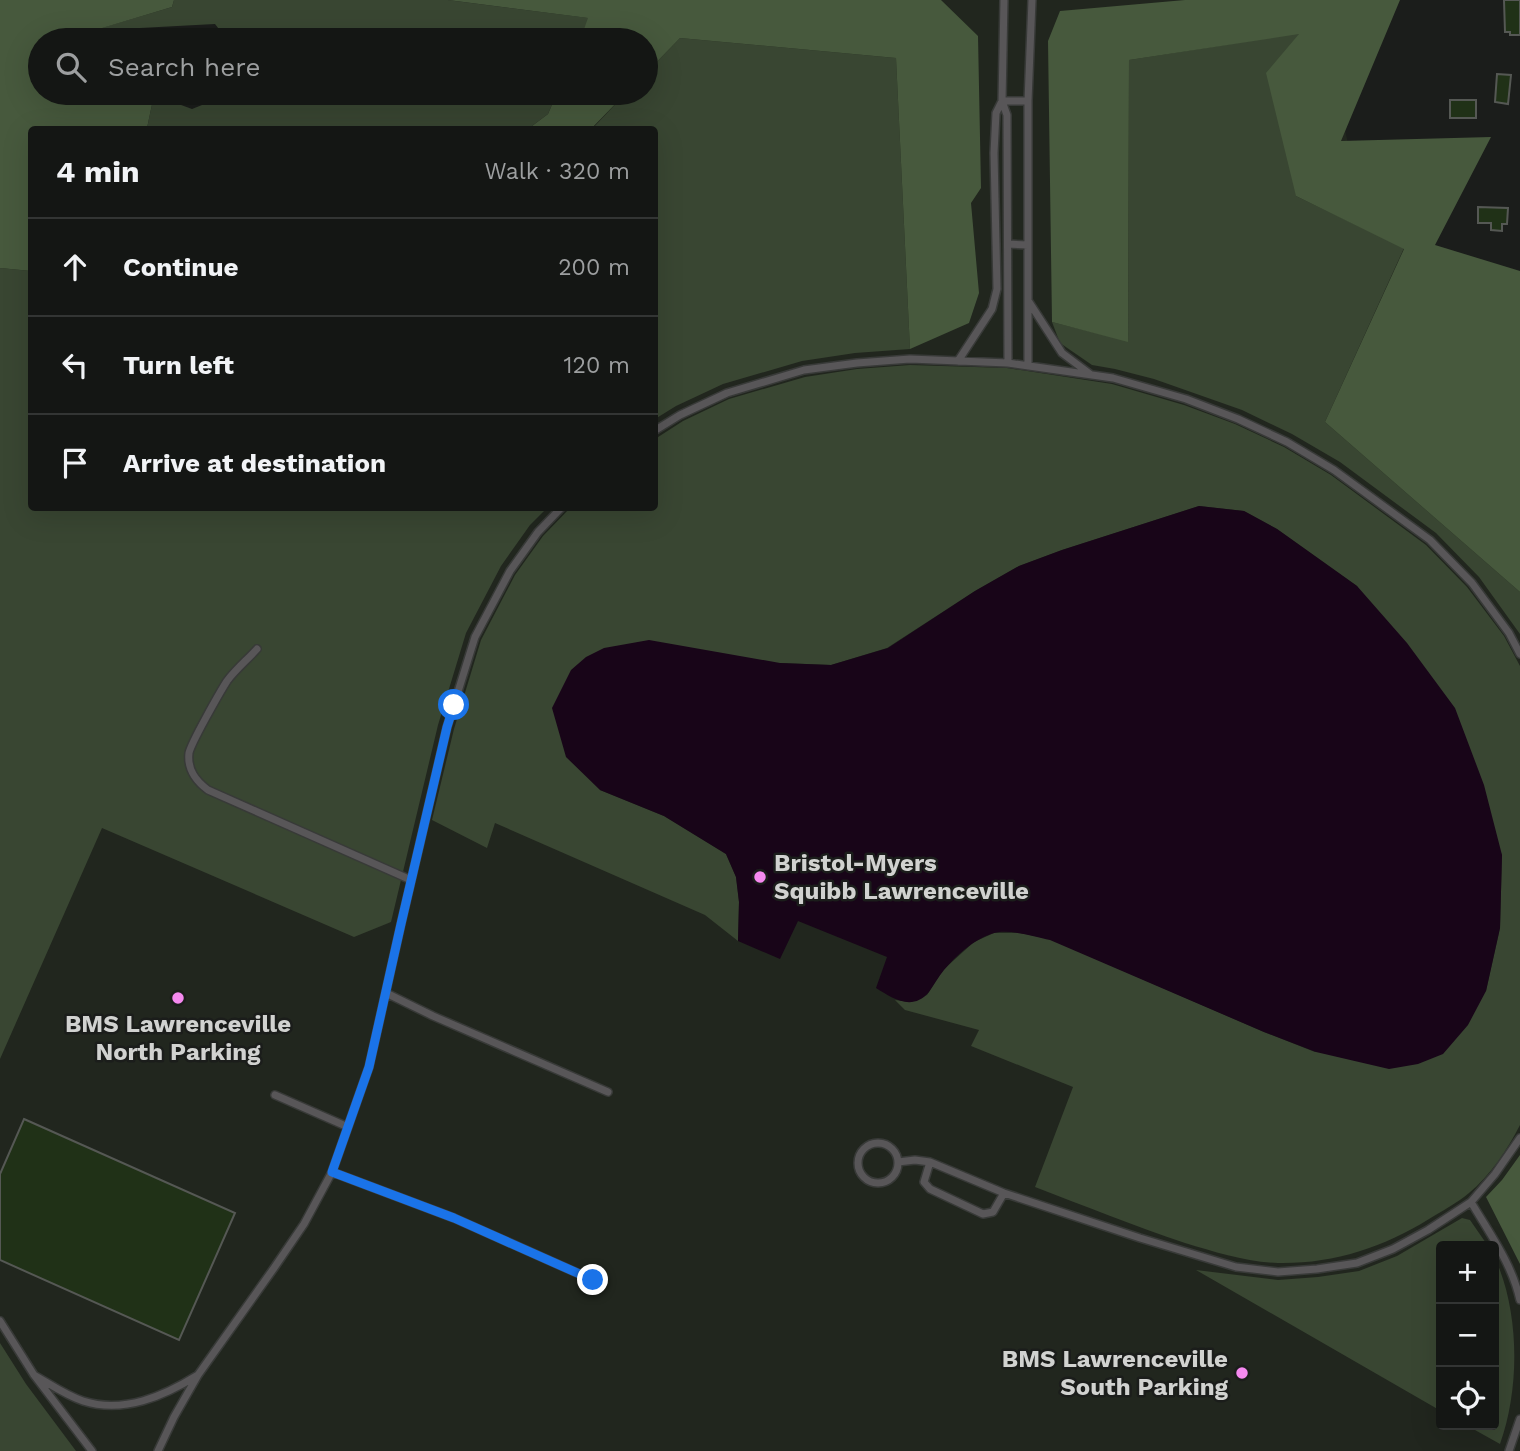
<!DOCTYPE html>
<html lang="en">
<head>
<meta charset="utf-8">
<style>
	:root { --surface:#141614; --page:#1d1f1d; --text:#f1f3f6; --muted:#9d9fa0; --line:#333534 }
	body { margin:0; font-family:"Work Sans",sans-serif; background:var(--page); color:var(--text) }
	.controls { position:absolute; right:21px; bottom:21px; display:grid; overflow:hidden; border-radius:7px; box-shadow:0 7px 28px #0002 }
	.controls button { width:63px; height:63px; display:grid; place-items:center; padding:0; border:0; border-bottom:2px solid var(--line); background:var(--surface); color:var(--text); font:35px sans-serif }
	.stop { position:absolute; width:21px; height:21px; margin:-16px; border:5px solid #1a73e8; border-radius:50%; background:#fff }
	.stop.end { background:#1a73e8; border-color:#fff; box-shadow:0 2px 7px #0008 }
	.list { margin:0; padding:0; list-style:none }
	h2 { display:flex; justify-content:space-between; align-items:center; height:91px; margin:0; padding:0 28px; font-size:30px }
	h2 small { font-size:23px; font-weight:400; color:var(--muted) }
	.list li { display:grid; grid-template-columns:46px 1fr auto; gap:21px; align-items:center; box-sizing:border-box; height:98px; padding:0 28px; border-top:2px solid var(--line) }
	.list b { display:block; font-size:26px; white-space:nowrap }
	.list em { font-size:23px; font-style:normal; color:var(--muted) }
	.icon { flex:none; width:38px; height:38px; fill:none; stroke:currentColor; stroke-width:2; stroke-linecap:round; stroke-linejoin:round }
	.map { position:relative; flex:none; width:1520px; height:1451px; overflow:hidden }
	.search { position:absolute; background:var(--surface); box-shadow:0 7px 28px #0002; left:28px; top:28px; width:630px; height:77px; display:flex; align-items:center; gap:18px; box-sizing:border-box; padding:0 24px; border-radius:38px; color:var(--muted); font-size:26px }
	.panel { position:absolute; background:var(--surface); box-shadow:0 7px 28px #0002; left:28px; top:126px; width:630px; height:385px; border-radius:7px }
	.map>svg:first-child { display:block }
	.built { fill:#21261e; fill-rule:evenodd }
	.green { fill:#394632 }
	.forest { fill:#47593d }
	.water { fill:#180518 }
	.building { fill:#203117; stroke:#555854; stroke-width:2 }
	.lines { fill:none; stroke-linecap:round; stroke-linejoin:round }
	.lane-casing { stroke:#383a38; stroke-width:10 }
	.lane { stroke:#585658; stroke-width:7 }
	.route { stroke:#1a73e8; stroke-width:9 }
	.poi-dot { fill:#f589ef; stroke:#1b1d1b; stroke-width:2.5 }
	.labels { text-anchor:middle; stroke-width:5; stroke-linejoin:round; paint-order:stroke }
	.poi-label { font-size:24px; font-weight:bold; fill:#d1d2d0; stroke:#1b1d1b; text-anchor:start }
</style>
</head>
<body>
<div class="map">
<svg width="1520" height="1451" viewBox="0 0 1520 1451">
	<rect width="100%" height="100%" fill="#1b1d1b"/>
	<path class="built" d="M625 0H1316L1360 197 1520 308V1451H0V268L31 271 32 508H654V130L591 129 601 93H646V40ZM1441 1246H1494V1425H1441Z"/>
	<path class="green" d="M174 0H448L589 18 580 40H225V37L215 24 140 28 139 40H107L98 29 172 7Z
		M1300 33 1296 196 1404 248 1325 422 1520 592V634L1479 577 1436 533 1340 462 1292 434 1242 410 1154 379 1115 369 1092 365 1060 343 1052 322 1128 341 1129 60Z
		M680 38 896 58 910 349 855 353 802 361 723 384 676 406 655 419 654 130H591L626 93H646V73Z
		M218 93H557L548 114 528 129 146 130 147 128 154 95 192 109 217 99Z
		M0 268 31 271 32 508H547L530 525 501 566 466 633 438 725 391 922 354 937 102 828 0 1059Z
		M910 365 1007 368 1112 384 1184 405 1235 424 1284 447 1331 475 1426 545 1467 587 1504 636 1520 666V1125C1508 1149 1490 1176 1469 1193 1457 1203 1442 1211 1429 1219 1382 1248 1333 1264 1278 1263 1246 1262 1215 1252 1185 1243 1134 1226 1085 1206 1035 1187L1073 1087 971 1046 979 1030 905 1010 895 1000 911 1002 927 995 943 970 974 942 994 933H1020L1050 939 1264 1032 1315 1052 1486 991 1500 928 1502 855 1357 586 1277 529 1244 511 1199 506 1062 550 1019 566 975 591 887 648 831 665 780 663 600 790 664 816 726 854 736 877 739 902 738 941 705 915 495 823 487 848 432 820 454 729 481 640 515 575 543 536 570 508H654L655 439 683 421 729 399 805 377 857 369Z
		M1462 1218 1470 1220 1488 1246H1441V1411L1196 1270 1278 1280 1318 1277 1359 1271 1397 1256Z
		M1494 1256C1520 1311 1520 1388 1500 1444L1466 1425H1494Z
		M0 1343 26 1384 76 1451H0Z"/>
	<path class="forest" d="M0 0H174L172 7 99 29 107 40H40V93H152L154 95 147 128 146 129 32 130 31 271 0 268Z
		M448 0H941L978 36 981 188 971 203 979 293 969 323 910 349 896 58 680 38 646 73V40H580L588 18Z
		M1185 0H1400L1341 141 1491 137 1435 245 1520 271V592L1325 422 1404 249 1296 196 1266 73 1299 34 1129 60 1128 342 1052 322 1048 41 1060 11Z
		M557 93H626L591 129H528L548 114Z
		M1520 1155V1264L1486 1197 1502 1180Z"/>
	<path class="water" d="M1199 506 1244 511 1277 529 1357 586 1407 643 1455 708 1484 785 1502 855 1500 928 1486 991 1468 1025 1443 1054 1418 1064 1389 1069 1316 1052 1264 1032 1050 940C1033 936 1007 928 991 934 973 940 956 956 944 970 938 977 934 985 929 992 912 1012 892 998 876 988L887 957 798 921 780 959 738 941 739 902 736 877 726 854 664 816 600 790 566 757 552 708 571 670 586 657 604 648 649 640 780 663 831 665 888 648 975 591 1019 566 1062 550Z"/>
	<path class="building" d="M1504 0H1520V35H1510V32H1505Z
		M1497 74 1511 75 1508 104 1495 102Z
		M1450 100H1476V118H1450Z
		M1478 207 1508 208 1507 224H1502V231L1491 230V223H1478Z
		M24 1119 235 1213 179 1340 0 1260V1174Z"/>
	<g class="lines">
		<g class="lane-casing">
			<path id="lane" d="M1004 0 1002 101 1007 115 1008 363
				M1008 244 1028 245
				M1029 302 1062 353 1090 374
				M958 361 992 309 997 289 994 153 996 113 1002 101H1028
				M1028 366V101L1032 0
				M654 431 680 415 727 393 804 370 857 363 910 359 1008 363 1113 378 1186 399 1238 419 1287 442 1334 470 1430 540 1472 583 1509 633 1520 654
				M257 649C247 660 235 670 227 681 220 692 191 743 189 753 187 770 196 781 208 790L411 880
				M386 993 433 1016 608 1092
				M275 1095 348 1127
				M858 1163a20 20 0 1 1 40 0a20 20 0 1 1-40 0Z
				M898 1162 915 1160 930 1162 1004 1193 1140 1238 1236 1267 1278 1272 1317 1269 1357 1263 1393 1249 1428 1230 1471 1202 1495 1174 1520 1138
				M930 1162 924 1182 930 1189 983 1214 993 1212 1004 1193
				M332 1172 454 1218 593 1280
				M1471 1202C1490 1234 1512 1264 1520 1300
				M0 1321 34 1375 92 1451
				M34 1375C50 1384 65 1395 83 1401 124 1414 164 1396 198 1375
				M158 1451 174 1417 198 1375 274 1268 304 1224 332 1172 369 1067 401 924 447 727 475 637 510 571 538 532 561 508
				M1509 1451 1520 1419"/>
		</g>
		<use href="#lane" class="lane"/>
	</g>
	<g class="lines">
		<path class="route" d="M454 705 447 727 401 924 369 1067 332 1172 454 1218 593 1280"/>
	</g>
	<g class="poi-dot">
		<circle cx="760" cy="877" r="7"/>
		<circle cx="178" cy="998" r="7"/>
		<circle cx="1242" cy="1373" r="7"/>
	</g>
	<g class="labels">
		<g class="poi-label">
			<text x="774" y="871">Bristol-Myers<tspan x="774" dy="28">Squibb Lawrenceville</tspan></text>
			<text x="178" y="1032" text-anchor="middle">BMS Lawrenceville<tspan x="178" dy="28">North Parking</tspan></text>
			<text x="1228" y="1367" text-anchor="end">BMS Lawrenceville<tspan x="1228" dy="28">South Parking</tspan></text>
		</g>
	</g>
</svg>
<div class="controls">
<button>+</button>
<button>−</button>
<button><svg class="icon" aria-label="locate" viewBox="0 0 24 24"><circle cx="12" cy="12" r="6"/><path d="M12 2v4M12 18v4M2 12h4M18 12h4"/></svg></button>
</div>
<div class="stop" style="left:454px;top:705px"></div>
<div class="stop end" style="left:593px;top:1280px"></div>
<div class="search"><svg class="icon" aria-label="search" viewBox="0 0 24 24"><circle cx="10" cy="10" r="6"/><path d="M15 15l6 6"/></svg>Search here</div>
<section class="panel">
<h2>4 min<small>Walk · 320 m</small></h2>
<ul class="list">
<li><svg class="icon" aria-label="ahead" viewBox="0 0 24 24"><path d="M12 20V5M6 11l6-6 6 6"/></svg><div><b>Continue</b></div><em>200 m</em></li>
<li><svg class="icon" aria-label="left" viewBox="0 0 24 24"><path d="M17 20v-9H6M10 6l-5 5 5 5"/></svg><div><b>Turn left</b></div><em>120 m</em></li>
<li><svg class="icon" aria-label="arrive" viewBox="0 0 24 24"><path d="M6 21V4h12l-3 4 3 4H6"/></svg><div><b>Arrive at destination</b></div></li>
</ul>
</section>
</div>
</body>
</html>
